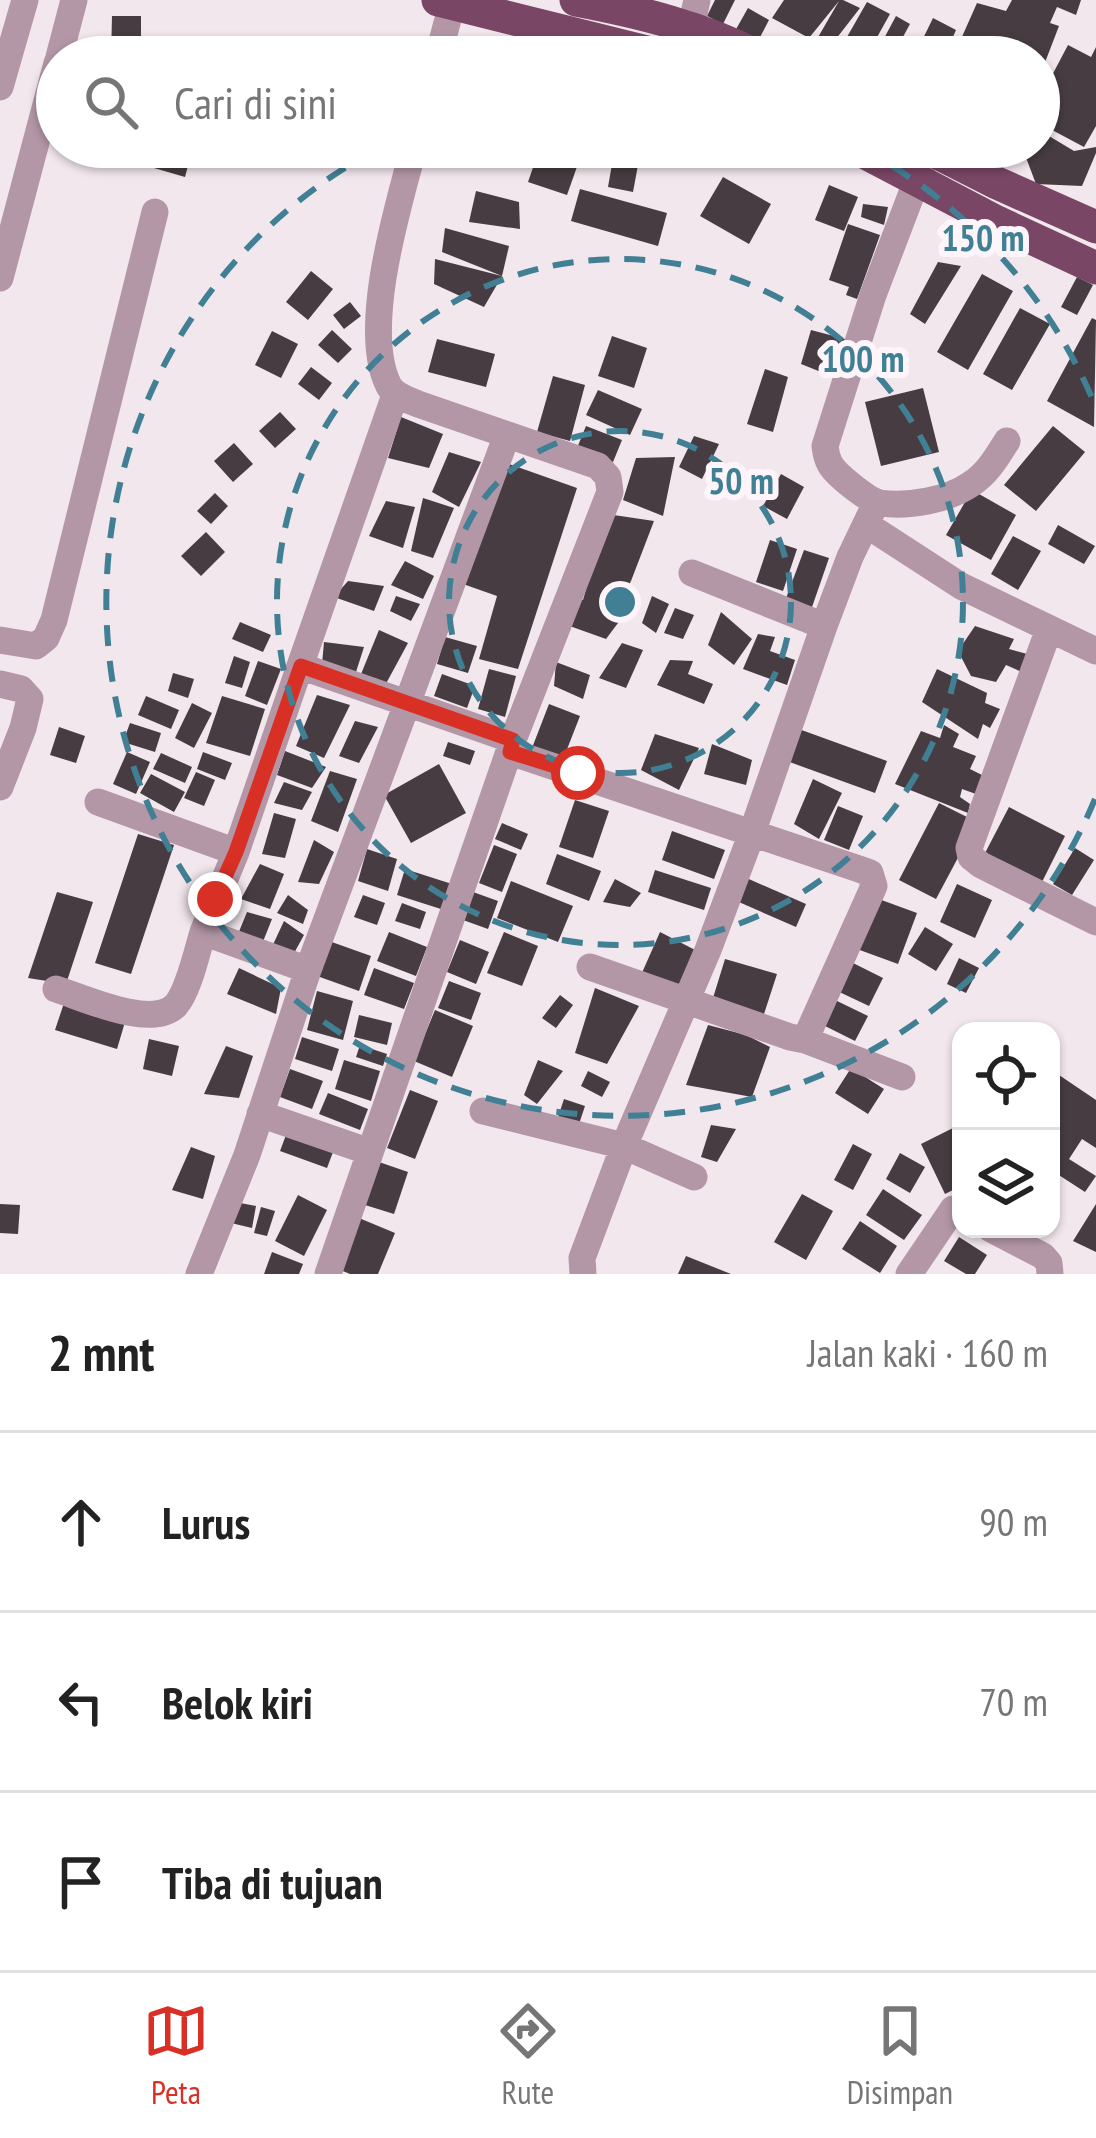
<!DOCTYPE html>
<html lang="id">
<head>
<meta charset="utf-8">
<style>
	:root { --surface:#fff; --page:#f6f6f6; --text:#222; --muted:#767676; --line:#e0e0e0; --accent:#d93025 }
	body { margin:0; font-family:"PT Sans Narrow",sans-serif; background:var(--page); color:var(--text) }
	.controls { position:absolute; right:36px; bottom:36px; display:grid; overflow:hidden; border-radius:24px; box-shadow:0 3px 9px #0004 }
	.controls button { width:108px; height:108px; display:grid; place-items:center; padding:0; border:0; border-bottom:3px solid var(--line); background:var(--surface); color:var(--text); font:60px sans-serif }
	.stop { position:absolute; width:36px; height:36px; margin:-27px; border:9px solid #d93025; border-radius:50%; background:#fff }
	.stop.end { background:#d93025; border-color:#fff; box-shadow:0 3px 12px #0008 }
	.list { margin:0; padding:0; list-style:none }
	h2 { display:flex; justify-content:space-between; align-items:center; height:156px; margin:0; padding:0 48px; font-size:51px }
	h2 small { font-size:39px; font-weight:400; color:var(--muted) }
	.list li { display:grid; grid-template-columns:78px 1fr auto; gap:36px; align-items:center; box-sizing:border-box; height:180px; padding:0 48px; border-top:3px solid var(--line) }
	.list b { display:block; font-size:45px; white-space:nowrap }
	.list em { font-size:39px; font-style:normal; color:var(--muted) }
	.icon { flex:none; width:66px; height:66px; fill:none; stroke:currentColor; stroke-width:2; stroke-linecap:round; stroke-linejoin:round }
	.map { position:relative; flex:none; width:1096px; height:1274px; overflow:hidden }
	.search { position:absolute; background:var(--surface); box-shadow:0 3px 9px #0004; left:36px; right:36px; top:36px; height:132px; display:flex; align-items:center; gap:30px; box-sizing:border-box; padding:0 42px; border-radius:66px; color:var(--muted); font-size:45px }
	.sheet { height:696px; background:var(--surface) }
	nav { display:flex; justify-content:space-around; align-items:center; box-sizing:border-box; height:168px; border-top:3px solid var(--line); background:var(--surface); font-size:33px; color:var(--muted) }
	nav a { display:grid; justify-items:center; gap:6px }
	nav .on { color:var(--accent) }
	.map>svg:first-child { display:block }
	.building { fill:#463c41 }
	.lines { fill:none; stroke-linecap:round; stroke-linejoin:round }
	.minor { stroke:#b497a7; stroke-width:27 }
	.trunk { stroke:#7a4665; stroke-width:33 }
	.route { stroke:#d93025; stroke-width:15 }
	.ring { fill:none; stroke:#418094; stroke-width:6; stroke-dasharray:21 15 }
	.centre { fill:#418094; stroke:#fef5fa; stroke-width:6 }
	.ring-label { font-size:36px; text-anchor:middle; font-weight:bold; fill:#418094; stroke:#fef5fa; stroke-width:12; stroke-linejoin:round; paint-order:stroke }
</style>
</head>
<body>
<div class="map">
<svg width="1096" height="1274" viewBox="0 0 1096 1274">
	<rect width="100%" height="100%" fill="#f2e7ed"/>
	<path class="building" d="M715 0H735L723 24 707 16Z
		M784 0H843L860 8 829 48 817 39 839 1 809 38 772 18Z
		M1012 0H1081L1076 15 1057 7 1050 23 1059 26 1039 78V57H953L977 3 1006 11Z
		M867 2 890 14 866 57H849L839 51Z
		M748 8 769 20 757 43 735 31Z
		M112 16H141V57H111Z
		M896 16 910 24 892 57H874Z
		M933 18 956 30 944 57H914Z
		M1068 45 1091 57 1096 47V126L1084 147 1039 123V100Z
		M1039 130 1074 151 1096 147V153L1082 186 1036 184 1022 147H1039Z
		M160 147H193L185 177 154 168Z
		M540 147H584L567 195 528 182Z
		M615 147 641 149 633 192 608 187Z
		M723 177 771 204 749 244 700 216Z
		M829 185 858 197 844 231 815 220Z
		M580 189 667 213 658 246 571 221Z
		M476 191 519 202 520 229 469 222Z
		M863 204 888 207 884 225 861 217Z
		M848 224 880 235 857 299 846 295 849 287 829 280Z
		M445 228 509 246 502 276 442 252Z
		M435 259 502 276 484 307 434 284Z
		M938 262 961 266 925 324 910 314Z
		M311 271 333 289 308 320 286 302Z
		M982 274 1013 291 968 370 937 352Z
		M1077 277 1093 285 1077 315 1061 307Z
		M350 302 361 316 344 329 333 315Z
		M1020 308 1050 324 1012 390 983 374Z
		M1092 318 1096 320 1094 427 1047 401Z
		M332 330 352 349 338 363 318 345Z
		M811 330 845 339 831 376 801 364Z
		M272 331 298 344 281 378 255 365Z
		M612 336 647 348 634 388 598 376Z
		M437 339 495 354 486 387 428 372Z
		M311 367 332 383 319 400 298 384Z
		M765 369 788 377 773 432 747 424Z
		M553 376 585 385 570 441 537 432Z
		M923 388 939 452 881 466 865 402Z
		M598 390 642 409 630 435 586 415Z
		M280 412 296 429 275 448 259 431Z
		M401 417 443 434 429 468 388 458Z
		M586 426 622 440 613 462 577 448Z
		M1053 426 1085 452 1036 511 1004 485Z
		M694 436 719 444 702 479 679 467Z
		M234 443 253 464 233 482 214 461Z
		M449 452 481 462 459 507 432 492Z
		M675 457 663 516 623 500 636 458Z
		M509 464 577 488 518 669 479 659 497 596 463 584Z
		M781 474 804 487 787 519 763 506Z
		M972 490 1016 515 991 560 946 535Z
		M215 493 228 506 211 524 197 511Z
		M423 498 454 508 433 558 411 551Z
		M386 501 415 507 403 548 369 536Z
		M607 514 654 521 631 581 616 608 627 611 606 639 564 624 577 598 583 600Z
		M1058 525 1095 546 1084 564 1048 544Z
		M206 532 225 552 201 576 181 556Z
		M1013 536 1041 551 1018 590 991 574Z
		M770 540 797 549 783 591 756 582Z
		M804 550 829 558 811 610 785 601Z
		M405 561 434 576 423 599 391 585Z
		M348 581 384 586 374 611 334 597Z
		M396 596 420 604 411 621 390 611Z
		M652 596 669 604 656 633 642 623Z
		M675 608 694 615 683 639 664 633Z
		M721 612 752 639 734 665 708 645Z
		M240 622 271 635 263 652 232 639Z
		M975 626 1014 639 1009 649 1031 655 1024 673 1006 665 996 682 971 676 958 651Z
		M379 630 408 643 382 691 359 679Z
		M758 634 775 637 770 651 795 660 787 685 743 669Z
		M445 637 477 646 468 673 437 664Z
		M324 642 364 647 356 672 322 664Z
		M622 643 643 650 626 688 599 678Z
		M234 656 250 662 242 688 225 683Z
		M670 660 693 661 688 674 713 684 704 704 657 685Z
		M258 661 281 669 267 705 245 696Z
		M556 662 590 675 583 699 554 686Z
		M489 669 516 676 505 717 478 709Z
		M937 669 987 693 985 703 1000 709 990 728 983 724 978 739 922 702Z
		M173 673 194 679 188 698 168 691Z
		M442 674 475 686 467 708 434 696Z
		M317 695 350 705 324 758 296 746Z
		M146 696 179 710 171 729 138 715Z
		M222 696 265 709 250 756 206 743Z
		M192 703 212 713 194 748 175 738Z
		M549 704 580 716 564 757 532 748Z
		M355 721 378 727 359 763 339 756Z
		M130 723 161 733 155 752 123 742Z
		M944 725 959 734 953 747 976 756 970 769 984 776 976 794 962 789 960 797 970 804 968 813 895 784 921 731 940 738Z
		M59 727 85 736 76 763 50 755Z
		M796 728 887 761 875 793 784 760Z
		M655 734 699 748 679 790 641 770Z
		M448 742 475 751 470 765 443 756Z
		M712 744 752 760 746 785 704 774Z
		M285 751 326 767 312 788 277 775Z
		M127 752 150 762 136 794 113 784Z
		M203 752 232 763 225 780 197 769Z
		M161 753 192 767 185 783 153 769Z
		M439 764 466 813 411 843 384 795Z
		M330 771 357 779 338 832 311 821Z
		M196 772 215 780 204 806 184 798Z
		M151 774 185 792 174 812 140 793Z
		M813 779 842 793 819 839 794 824Z
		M284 782 312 792 302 810 274 803Z
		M575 800 609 811 593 858 559 847Z
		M939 803 977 822 936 899 899 880Z
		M838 806 863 816 849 850 824 840Z
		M1009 807 1065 836 1041 884 984 855Z
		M274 813 296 819 285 858 262 854Z
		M502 823 528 834 521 850 495 839Z
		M672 831 725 850 714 879 662 860Z
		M138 834 174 845 131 974 95 963Z
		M314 840 334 852 319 884 298 882Z
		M494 845 517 854 502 892 479 883Z
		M1075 848 1094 860 1072 895 1053 884Z
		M367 849 397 859 388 891 358 881Z
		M557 854 601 871 589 901 546 884Z
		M260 864 284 874 270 909 241 899Z
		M405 869 452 884 444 910 397 895Z
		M655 870 711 888 704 910 648 892Z
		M742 876 806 904 796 927 732 899Z
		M615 879 641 893 630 907 603 902Z
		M511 881 573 906 558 942 497 918Z
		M957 884 992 900 975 938 940 922Z
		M57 892 93 902 66 984 28 978Z
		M473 892 498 901 488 929 463 920Z
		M288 895 308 910 303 924 277 913Z
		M363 895 385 903 377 925 354 917Z
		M876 898 917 913 898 964 857 949Z
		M402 903 426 912 420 929 395 921Z
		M247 912 272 919 262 944 236 939Z
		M284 921 304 935 293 955 270 951Z
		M925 927 953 944 936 971 908 954Z
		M389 932 427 947 416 976 377 961Z
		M504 932 538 946 522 986 487 973Z
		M660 932 701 953 680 991 641 975Z
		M460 940 489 952 476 984 447 972Z
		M329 941 371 956 359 991 317 976Z
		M959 958 979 968 966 993 947 984Z
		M725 959 777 974 764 1014 713 998Z
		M847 960 883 978 869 1006 833 989Z
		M239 968 281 988 276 1014 227 994Z
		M374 968 414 983 404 1009 364 995Z
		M449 981 481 993 471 1020 438 1008Z
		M595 988 639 1006 607 1064 575 1053Z
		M317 991 353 1001 343 1040 307 1030Z
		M560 995 573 1005 556 1028 542 1018Z
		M835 1000 868 1016 855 1041 823 1025Z
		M64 1003 125 1022 117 1049 55 1030Z
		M435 1010 473 1026 452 1077 414 1061Z
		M359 1015 392 1023 387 1045 354 1037Z
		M708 1025 746 1035 770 1047 752 1097 686 1085Z
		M302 1037 339 1049 332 1071 295 1059Z
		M149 1039 179 1046 172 1076 143 1069Z
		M360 1045 387 1054 383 1066 356 1057Z
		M226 1046 253 1056 239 1098 204 1094Z
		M344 1060 380 1071 371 1101 335 1089Z
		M538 1060 563 1071 537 1104 524 1095Z
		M851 1068 884 1089 868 1114 835 1093Z
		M290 1069 323 1081 312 1109 280 1097Z
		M588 1071 610 1082 602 1097 581 1086Z
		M1059 1075 1096 1100V1148L1082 1139 1069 1159 1096 1176 1085 1192 1051 1170V1080Z
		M410 1090 438 1101 415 1159 387 1148Z
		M328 1093 368 1109 360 1130 319 1114Z
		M564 1099 585 1106 577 1130 556 1123Z
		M961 1124V1186L945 1194 921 1144Z
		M711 1125 736 1129 717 1162 701 1157Z
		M289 1127 336 1144 327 1168 280 1151Z
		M853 1144 872 1154 853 1190 834 1180Z
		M191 1147 215 1156 203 1199 172 1190Z
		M900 1153 925 1167 910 1193 886 1179Z
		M379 1162 408 1172 394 1214 365 1205Z
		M883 1189 922 1215 904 1240 866 1215Z
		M802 1194 833 1211 806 1260 774 1242Z
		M298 1195 327 1210 304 1256 275 1241Z
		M235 1202 256 1206 252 1228 231 1223Z
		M0 1204 20 1205 18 1234 0 1233Z
		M1096 1204V1252L1073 1241Z
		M261 1207 275 1211 267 1236 254 1233Z
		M359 1218 395 1233 378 1274H350L338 1269Z
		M860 1221 897 1246 880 1273 842 1249Z
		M959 1237 987 1255 975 1274H966L944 1261Z
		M272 1252 303 1264 299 1274H264Z
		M686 1256 731 1274H678Z"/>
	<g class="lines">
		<path class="minor" d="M691 27 697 0
			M59 57 74 0
			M438 57 453 0
			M0 87 25 0
			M923 164 873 295 825 446C826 453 826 457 830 464 836 475 869 501 880 503 909 507 948 500 971 484 987 474 997 457 1007 441
			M0 278 57 63
			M395 395 300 666 513 740
			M867 525 961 586 1096 651
			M692 573 824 626
			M1049 629 969 848 971 857 981 865 1096 922
			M0 640 36 646 46 638 54 620 155 212
			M0 684 21 689 30 699 23 728 0 787
			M510 752 859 869 870 873 874 886 805 1040 790 1037 590 967
			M98 802 236 852 203 932 308 970
			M236 852 300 666
			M56 989C84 998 153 1030 176 1005 189 990 197 951 203 932
			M805 1040 902 1077
			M483 1111 624 1146 708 950 752 833 824 626 850 557 876 503
			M260 1114 370 1152
			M991 1229 1043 1256 1049 1263 1050 1274
			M199 1274 247 1155 308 970 507 435
			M328 1274 513 740 610 492 608 477 598 466 418 404C407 399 393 396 388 384 361 327 398 207 414 147
			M583 1274 582 1258 624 1146 694 1177
			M909 1274 953 1209 961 1213"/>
		<path class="trunk" d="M438 0 667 57
			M576 0C639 12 702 27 759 57
			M854 147 997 222 1096 268
			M926 147 997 183 1096 227"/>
	</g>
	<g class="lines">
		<path class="route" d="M215 899 236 852 301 666 513 740 510 752 578 773"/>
	</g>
	<g class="ring">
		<circle cx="620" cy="602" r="171"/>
		<circle cx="620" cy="602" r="343"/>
		<path d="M1095 799A514 514 0 1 1 379 148M861 148A514 514 0 0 1 1095 405"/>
	</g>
	<circle cx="620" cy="602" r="18" class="centre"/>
	<g class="ring-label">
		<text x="983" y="251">150 m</text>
		<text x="863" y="372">100 m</text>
		<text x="741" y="494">50 m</text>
	</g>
</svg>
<div class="controls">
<button><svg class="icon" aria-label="locate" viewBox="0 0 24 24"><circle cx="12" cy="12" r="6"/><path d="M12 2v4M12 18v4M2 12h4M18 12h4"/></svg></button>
<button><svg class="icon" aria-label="layers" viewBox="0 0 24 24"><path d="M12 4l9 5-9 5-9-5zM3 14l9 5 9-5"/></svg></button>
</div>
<div class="stop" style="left:578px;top:773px"></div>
<div class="stop end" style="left:215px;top:899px"></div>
<div class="search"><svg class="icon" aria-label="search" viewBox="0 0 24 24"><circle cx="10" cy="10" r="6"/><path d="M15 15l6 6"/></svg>Cari di sini</div>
</div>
<section class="sheet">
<h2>2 mnt<small>Jalan kaki · 160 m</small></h2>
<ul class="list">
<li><svg class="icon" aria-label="ahead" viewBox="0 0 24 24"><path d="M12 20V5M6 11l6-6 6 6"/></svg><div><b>Lurus</b></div><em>90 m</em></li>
<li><svg class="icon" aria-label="left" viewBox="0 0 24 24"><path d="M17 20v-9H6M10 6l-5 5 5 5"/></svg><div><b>Belok kiri</b></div><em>70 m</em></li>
<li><svg class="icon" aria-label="arrive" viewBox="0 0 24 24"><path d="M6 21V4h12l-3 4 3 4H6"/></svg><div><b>Tiba di tujuan</b></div></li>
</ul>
</section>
<nav>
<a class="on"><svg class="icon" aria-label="map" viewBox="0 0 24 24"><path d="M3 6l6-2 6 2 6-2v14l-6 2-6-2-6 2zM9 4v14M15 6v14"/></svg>Peta</a>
<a><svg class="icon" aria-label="directions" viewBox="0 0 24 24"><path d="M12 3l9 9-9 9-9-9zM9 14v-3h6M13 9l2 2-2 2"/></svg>Rute</a>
<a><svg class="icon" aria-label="saved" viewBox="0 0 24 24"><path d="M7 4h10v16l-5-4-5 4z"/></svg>Disimpan</a>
</nav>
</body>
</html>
